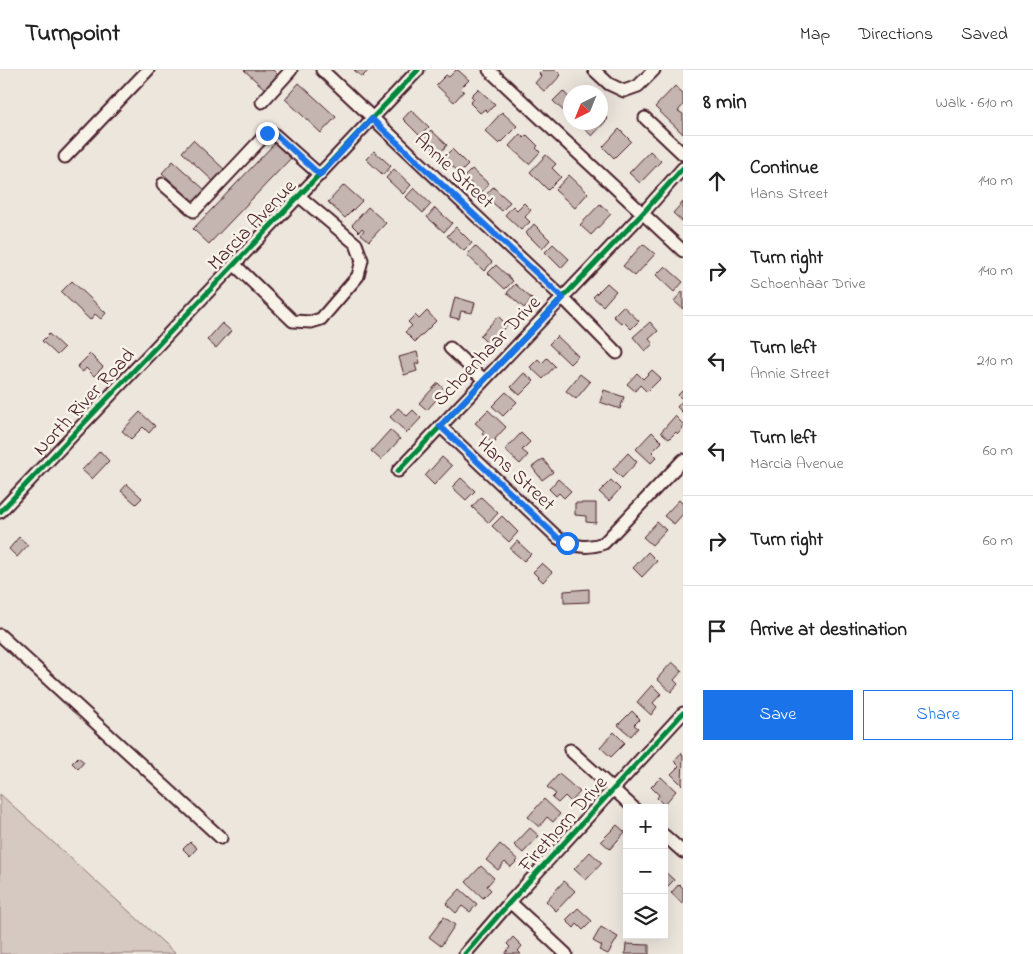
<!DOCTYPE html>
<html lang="en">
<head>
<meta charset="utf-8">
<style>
	:root { --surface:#fff; --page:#f6f6f6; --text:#222; --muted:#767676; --line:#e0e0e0; --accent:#1a73e8 }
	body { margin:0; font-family:"Indie Flower",sans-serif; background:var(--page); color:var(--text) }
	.controls { position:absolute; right:15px; bottom:15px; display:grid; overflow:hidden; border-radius:0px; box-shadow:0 5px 20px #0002 }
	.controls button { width:45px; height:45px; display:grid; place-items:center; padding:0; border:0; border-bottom:1px solid var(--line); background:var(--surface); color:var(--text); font:25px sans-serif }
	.compass { position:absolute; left:563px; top:15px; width:45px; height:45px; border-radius:50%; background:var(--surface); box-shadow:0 5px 20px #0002; rotate:223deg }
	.stop { position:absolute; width:15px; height:15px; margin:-11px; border:4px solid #1a73e8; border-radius:50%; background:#fff }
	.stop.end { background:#1a73e8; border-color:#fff; box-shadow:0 1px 5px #0008 }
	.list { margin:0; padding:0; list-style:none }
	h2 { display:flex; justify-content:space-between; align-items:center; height:65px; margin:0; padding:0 20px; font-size:21px }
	h2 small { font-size:16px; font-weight:400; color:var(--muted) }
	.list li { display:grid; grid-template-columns:32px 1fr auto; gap:15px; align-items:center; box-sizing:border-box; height:90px; padding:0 20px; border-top:1px solid var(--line) }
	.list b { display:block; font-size:19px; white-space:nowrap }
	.list p { margin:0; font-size:16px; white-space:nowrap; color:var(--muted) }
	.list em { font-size:16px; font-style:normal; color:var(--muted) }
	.actions { display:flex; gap:10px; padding:15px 20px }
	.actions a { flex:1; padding:11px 0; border:1px solid var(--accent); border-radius:0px; text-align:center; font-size:18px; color:var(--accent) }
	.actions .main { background:var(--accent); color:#fff }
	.icon { flex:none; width:28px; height:28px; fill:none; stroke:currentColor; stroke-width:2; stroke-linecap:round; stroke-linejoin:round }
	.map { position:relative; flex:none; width:683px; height:884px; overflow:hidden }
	header { display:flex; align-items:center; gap:30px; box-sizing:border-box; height:70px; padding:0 25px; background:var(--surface); border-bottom:1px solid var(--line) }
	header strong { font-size:24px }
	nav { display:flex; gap:28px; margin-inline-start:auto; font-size:18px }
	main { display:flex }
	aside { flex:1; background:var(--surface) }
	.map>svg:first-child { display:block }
	.green { fill:#d5c9c2; stroke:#907476 }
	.building { fill:#c4b5b0; stroke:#4a1f2b }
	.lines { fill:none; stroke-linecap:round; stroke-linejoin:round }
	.minor-casing { stroke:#4a1f2b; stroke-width:15 }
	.minor { stroke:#f7f3e8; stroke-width:11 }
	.cycleway-casing { stroke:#f7f3e8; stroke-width:8 }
	.cycleway { stroke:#00873e; stroke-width:5 }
	.route { stroke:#1a73e8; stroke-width:6 }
	.labels { text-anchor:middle; stroke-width:5; stroke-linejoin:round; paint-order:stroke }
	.street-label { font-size:20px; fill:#4a1f2b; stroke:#f7f3e8 }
</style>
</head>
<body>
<header>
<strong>Turnpoint</strong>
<nav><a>Map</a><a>Directions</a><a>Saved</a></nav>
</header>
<main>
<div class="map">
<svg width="683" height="884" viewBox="0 0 683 884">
	<rect width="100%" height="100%" fill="#ece6dd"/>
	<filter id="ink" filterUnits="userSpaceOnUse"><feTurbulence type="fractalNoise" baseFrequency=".02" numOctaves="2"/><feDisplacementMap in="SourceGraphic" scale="10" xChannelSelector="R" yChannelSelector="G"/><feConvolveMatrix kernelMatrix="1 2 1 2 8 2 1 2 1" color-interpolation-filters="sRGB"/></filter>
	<g filter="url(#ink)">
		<path class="green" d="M0 724 176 884H0Z"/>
		<path class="building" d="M244 0H273L280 7 267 21Z
			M354 0H369L362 7Z
			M456 0H458L469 10 461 18 464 21 454 32 436 15 446 5 449 7Z
			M543 0H556L561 5 545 22 535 13 541 6 539 4Z
			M299 13 336 47 321 63 285 29Z
			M675 16 683 23V35L678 41 683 44V64L655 37Z
			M478 19 495 34 488 42 485 39 480 43 470 33 474 29 471 26Z
			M563 21 570 29V47L553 31Z
			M411 40 429 57 420 66 403 49Z
			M502 42 517 56 499 74 485 61Z
			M600 42 608 49 592 66 581 56 584 52H600Z
			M619 59 631 71 614 88 603 77Z
			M431 60 447 75 439 84 423 68Z
			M520 64 524 68 527 65 538 76 536 78 540 82 529 94 509 76Z
			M193 70 225 100 214 112 182 82Z
			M276 72 292 87 209 174 193 159Z
			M452 79 468 95 460 103 443 88Z
			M374 81 391 96 383 105 366 89Z
			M650 81 661 91 640 113 629 103Z
			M546 85 556 94 552 98 561 107 548 120 530 102Z
			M173 91 206 121 195 133 162 103Z
			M394 99 411 115 403 124 386 108Z
			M472 99 489 114 481 123 464 107Z
			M569 105 588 123 575 138 555 120Z
			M344 115 362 131 345 148 328 132Z
			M493 117 510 132 502 141 485 126Z
			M414 118 431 134 423 143 406 127Z
			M683 132V152L673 143Z
			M524 133 531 140 525 147 530 152 521 160 505 145 513 136 517 140Z
			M600 134 611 144 591 165 580 155Z
			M368 137 386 153 369 171 361 164 364 160 362 158 359 162 352 155Z
			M435 138 452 153 444 162 427 147Z
			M534 154 550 170 542 179 526 163Z
			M456 157 472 173 464 181 447 166Z
			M553 174 569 189 561 198 545 182Z
			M643 174 655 184 635 206 623 196Z
			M475 176 492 192 484 201 467 185Z
			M496 195 513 211 505 219 488 203Z
			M665 196 683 212 674 222 656 205Z
			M72 211 106 243 101 249 95 244 90 250 61 222Z
			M607 213 616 221 603 236 593 227Z
			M515 214 532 229 524 238 507 223Z
			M683 221V239L674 231Z
			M455 227 475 233 472 243 461 241 459 249 450 247Z
			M623 236 639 251 631 259 624 252 622 254 613 246Z
			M427 241 436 251 415 272 405 262 412 256 408 252 415 245 419 249Z
			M498 246 507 255 489 275 480 266Z
			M650 252 658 261 649 269 653 274 645 281 633 267Z
			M222 253 231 261 216 278 207 270Z
			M49 264 64 278 57 285 42 271Z
			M557 266 578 286 570 294 549 274Z
			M417 282 420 293 415 294 417 301 404 305 399 287Z
			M90 284 103 297 94 306 86 298 83 302 77 297Z
			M547 288 555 296 543 309 530 297 538 289 542 293Z
			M652 300 661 308 647 322 640 315 635 321 627 314 637 303 643 309Z
			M524 303 534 311 520 325 511 317Z
			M580 304 590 312 576 329 566 321Z
			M438 313 445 320 427 340 419 333Z
			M604 320 624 327 620 339 600 332Z
			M683 320V343L677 337 683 330 678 325Z
			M506 322 517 332 503 346 492 336Z
			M398 338 407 346 413 340 421 348 407 363 390 347Z
			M488 340 506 357 495 369 496 370 493 374 482 364 484 361 475 353Z
			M140 342 155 356 149 363 143 357 131 369 122 361Z
			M675 346 683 354V358L678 364 676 362 669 369 661 362Z
			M390 360 400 369 381 390 371 381Z
			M652 362 662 372 652 382 657 387 651 393 636 379Z
			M521 363 530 372 522 380 528 385 520 394 505 380Z
			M100 381 109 391 92 409 82 400Z
			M628 383 637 392 622 408 613 399Z
			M442 387 452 396 434 415 425 406Z
			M543 389 553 402 542 410 532 397Z
			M461 408 475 421 466 430 452 417Z
			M558 409 571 421 564 428 559 423 556 426 549 419Z
			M611 410 620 419 609 431 599 422Z
			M127 414 142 428 136 434 121 421Z
			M481 427 498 443 489 453 472 437Z
			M679 430 683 434V444L674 454 664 446Z
			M575 433H596V453L586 452V446L575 445Z
			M502 446 518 462 509 472 492 456Z
			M657 452 666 460 652 475 643 467Z
			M19 467 28 475 17 487 9 479Z
			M517 471 531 484 524 491 510 479Z
			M648 482 657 491 642 507 633 498Z
			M542 493 552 502 543 512 533 502Z
			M589 519V532L564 533V521Z
			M672 592 682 601 674 610 678 614 671 622 657 609Z
			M652 615 661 624 653 633 657 637 651 645 637 632Z
			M632 641 640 649 634 655 638 658 631 666 618 655Z
			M614 662 625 673 611 687 600 677Z
			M681 683 683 686 682 715 671 704 679 696 674 691Z
			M78 687 84 692 78 699 72 693Z
			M559 704 580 722 571 732 565 726 558 733 552 728 556 724 547 717Z
			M661 707 676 721 664 735 657 728 659 725 651 717Z
			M544 729 560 744 553 752 547 747 539 757 528 747Z
			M617 755 625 762 610 779 601 771Z
			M530 758 539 766 523 783 514 775Z
			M190 772 197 778 190 786 183 779Z
			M500 774 518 790 511 797 505 792 498 800 486 790Z
			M590 782 602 793 586 810 574 799Z
			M481 796 494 808 487 816 491 820 483 828 466 812Z
			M664 801 674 810 664 820Z
			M564 811 575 821 556 841 546 831Z
			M679 814 683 818V834L671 823Z
			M460 819 477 834 470 842 462 836 456 843 446 834Z
			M578 838 592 851 583 860 577 854 574 858 566 850Z
			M444 847 455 855 441 876 429 867Z
			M601 857 618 867 608 884 599 880 602 876 593 871Z
			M513 867 522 876 518 881 521 884H505L510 877 507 874Z
			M626 874 649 875V884H625Z"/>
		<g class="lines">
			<g class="minor-casing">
				<path id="minor" d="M322 0 563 228 617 283
					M489 0 683 181
					M594 0 609 14 624 21 638 16 654 0
					M262 32 291 0
					M645 48 683 84
					M65 87 148 0
					M163 114 194 141 267 63H273L320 105
					M234 194 293 251 311 252 321 249 358 206 362 190 356 174 300 127
					M450 278 484 310
					M440 356 558 468C575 477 587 479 604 473L683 390
					M398 401 643 143 683 98
					M0 442 418 0
					M0 565 221 768
					M570 680 634 738
					M664 765 683 782
					M510 832 566 884
					M465 884 510 832 683 643"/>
			</g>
			<use href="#minor" class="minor"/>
			<g class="cycleway-casing">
				<path id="cycleway" d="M398 401 643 143 683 98
					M0 442 418 0
					M465 884 510 832 683 643"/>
			</g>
			<use href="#cycleway" class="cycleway"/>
		</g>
	</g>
	<g class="lines" filter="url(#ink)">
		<path class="route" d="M267 63 273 62 320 105 372 49 563 228 440 356 558 468 567 473"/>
	</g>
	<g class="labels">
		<g class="street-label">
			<text transform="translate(455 100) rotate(43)" y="7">Annie Street</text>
			<text transform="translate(251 154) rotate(-46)" y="7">Marcia Avenue</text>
			<text transform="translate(486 280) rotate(-46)" y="7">Schoenhaar Drive</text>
			<text transform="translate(83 331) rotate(-47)" y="7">North River Road</text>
			<text transform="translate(517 403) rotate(43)" y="7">Hans Street</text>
			<text transform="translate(562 753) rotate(-48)" y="7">Firethorn Drive</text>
		</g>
	</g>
</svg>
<div class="controls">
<button>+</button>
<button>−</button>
<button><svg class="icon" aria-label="layers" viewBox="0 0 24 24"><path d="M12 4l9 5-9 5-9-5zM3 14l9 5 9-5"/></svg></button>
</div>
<svg class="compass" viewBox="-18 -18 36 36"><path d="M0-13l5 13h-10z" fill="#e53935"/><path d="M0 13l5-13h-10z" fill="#767676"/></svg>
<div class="stop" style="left:567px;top:473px"></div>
<div class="stop end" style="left:267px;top:63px"></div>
</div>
<aside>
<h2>8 min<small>Walk · 610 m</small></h2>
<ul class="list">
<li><svg class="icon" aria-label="ahead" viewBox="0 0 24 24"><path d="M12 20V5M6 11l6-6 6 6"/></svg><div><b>Continue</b><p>Hans Street</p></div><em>140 m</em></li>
<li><svg class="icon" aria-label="right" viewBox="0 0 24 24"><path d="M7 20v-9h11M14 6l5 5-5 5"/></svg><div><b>Turn right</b><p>Schoenhaar Drive</p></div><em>140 m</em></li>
<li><svg class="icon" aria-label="left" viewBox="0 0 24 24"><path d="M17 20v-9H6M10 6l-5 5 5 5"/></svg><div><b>Turn left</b><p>Annie Street</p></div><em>210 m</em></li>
<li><svg class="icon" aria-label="left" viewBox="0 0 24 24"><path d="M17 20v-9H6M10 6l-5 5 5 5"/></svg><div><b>Turn left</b><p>Marcia Avenue</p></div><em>60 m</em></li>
<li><svg class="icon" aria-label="right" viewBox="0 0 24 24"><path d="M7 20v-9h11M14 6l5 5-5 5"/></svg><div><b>Turn right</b></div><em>60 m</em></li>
<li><svg class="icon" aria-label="arrive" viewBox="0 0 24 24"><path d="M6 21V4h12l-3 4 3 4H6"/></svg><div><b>Arrive at destination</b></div></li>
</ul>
<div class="actions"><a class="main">Save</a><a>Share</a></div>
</aside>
</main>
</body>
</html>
